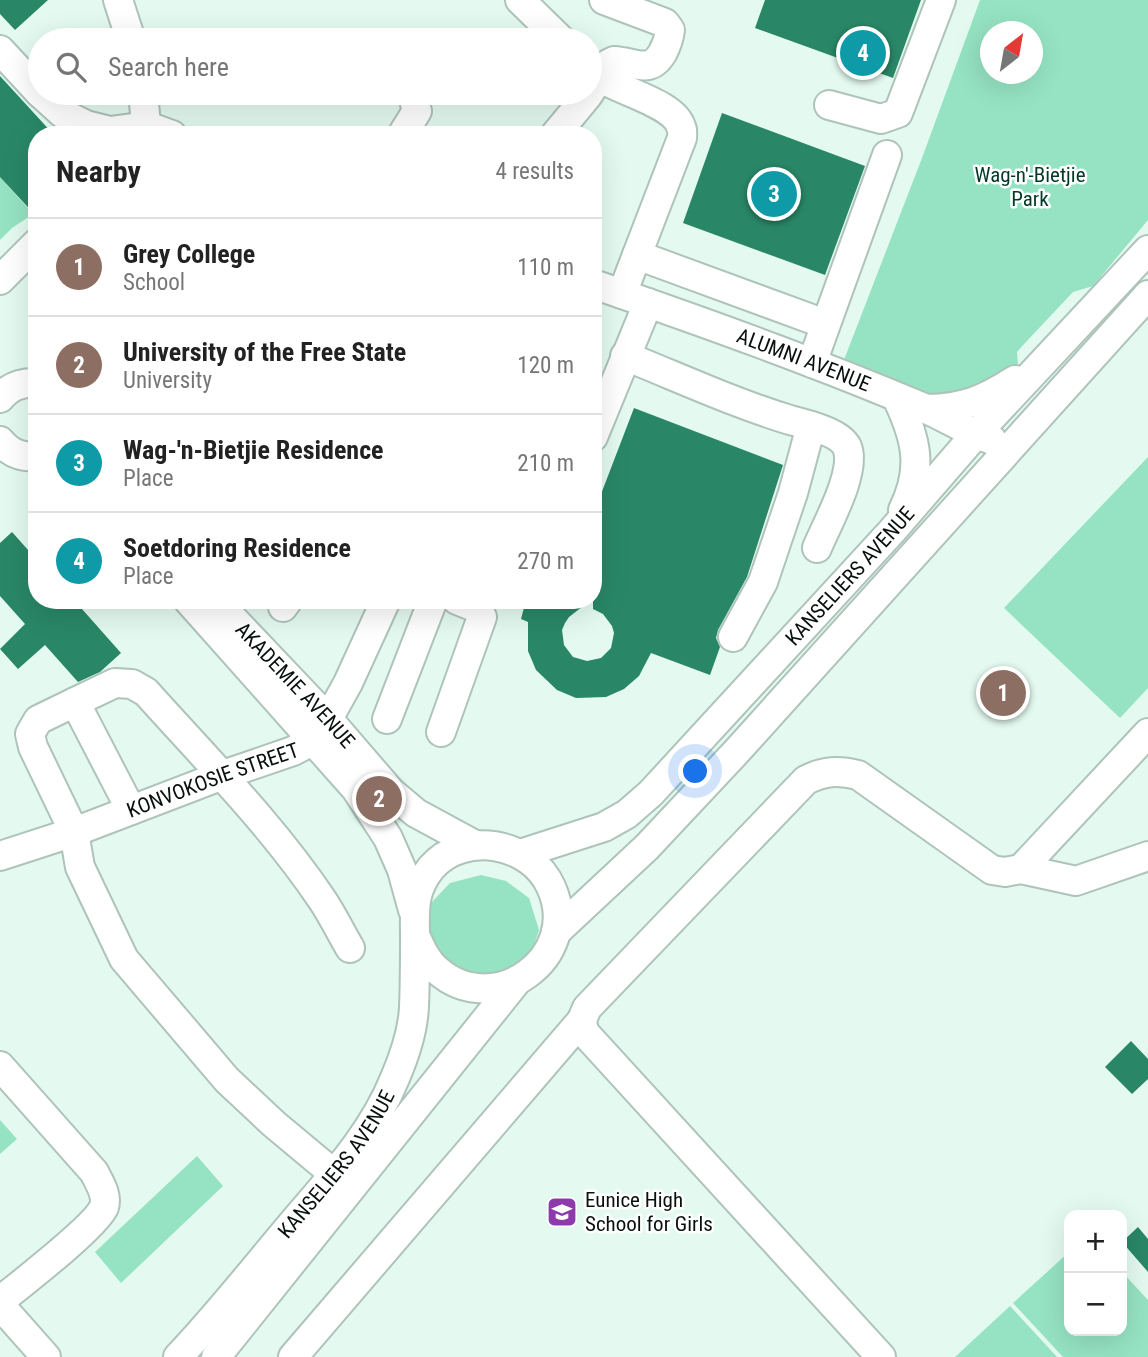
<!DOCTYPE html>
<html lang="en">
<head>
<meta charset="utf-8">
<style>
	:root { --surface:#fff; --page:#f2f2f2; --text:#222; --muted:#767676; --line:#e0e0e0; --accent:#db2777 }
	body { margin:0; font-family:"Roboto Condensed",sans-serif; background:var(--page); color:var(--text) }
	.controls { position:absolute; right:21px; bottom:21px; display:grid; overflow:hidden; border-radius:14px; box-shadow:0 7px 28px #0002 }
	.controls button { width:63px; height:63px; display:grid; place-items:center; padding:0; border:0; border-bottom:2px solid var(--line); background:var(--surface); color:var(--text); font:35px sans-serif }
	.compass { position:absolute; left:980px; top:21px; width:63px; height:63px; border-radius:50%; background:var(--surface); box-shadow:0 7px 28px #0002; rotate:31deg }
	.you { position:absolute; left:696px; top:772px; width:24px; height:24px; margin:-18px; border:5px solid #fff; border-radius:50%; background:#1a73e8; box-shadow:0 0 0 10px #1a73e833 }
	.badge { display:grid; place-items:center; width:46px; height:46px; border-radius:50%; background:var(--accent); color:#fff; font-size:23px; font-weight:700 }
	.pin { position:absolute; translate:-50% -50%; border:4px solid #fff; box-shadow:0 2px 7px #0006 }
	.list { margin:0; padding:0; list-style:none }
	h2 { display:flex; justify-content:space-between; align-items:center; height:91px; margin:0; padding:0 28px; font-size:30px }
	h2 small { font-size:23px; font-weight:400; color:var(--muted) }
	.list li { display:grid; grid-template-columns:46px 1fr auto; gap:21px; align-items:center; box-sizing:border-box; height:98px; padding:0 28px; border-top:2px solid var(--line) }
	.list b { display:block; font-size:26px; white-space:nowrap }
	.list p { margin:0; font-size:23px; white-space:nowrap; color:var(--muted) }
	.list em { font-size:23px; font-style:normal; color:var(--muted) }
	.icon { flex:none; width:38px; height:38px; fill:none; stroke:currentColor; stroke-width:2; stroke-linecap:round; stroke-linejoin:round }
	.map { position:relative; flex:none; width:1148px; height:1357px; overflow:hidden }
	.search { position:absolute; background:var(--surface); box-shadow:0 7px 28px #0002; left:28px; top:28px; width:574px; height:77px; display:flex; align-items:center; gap:18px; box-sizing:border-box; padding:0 24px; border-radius:38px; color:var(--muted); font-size:26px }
	.panel { position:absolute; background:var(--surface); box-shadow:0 7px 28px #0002; left:28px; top:126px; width:574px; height:483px; border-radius:28px }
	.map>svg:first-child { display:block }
	.green { fill:#95e3c2; fill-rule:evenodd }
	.building { fill:#298767 }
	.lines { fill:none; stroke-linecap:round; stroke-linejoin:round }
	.minor-casing { stroke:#aec4ba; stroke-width:32 }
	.minor { stroke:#fff; stroke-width:28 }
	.labels { text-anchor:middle; stroke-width:5; stroke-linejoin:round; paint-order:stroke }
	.park-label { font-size:21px; fill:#023928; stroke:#fff }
	.street-label { font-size:21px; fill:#09110d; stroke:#fff }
	.poi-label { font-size:21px; fill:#09110d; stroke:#fff; text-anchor:start }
</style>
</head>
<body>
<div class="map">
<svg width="1148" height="1357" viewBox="0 0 1148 1357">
	<rect width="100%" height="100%" fill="#e4faf0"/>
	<path class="green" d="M980 0H1148V220L1093 286 1073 292 1025 343 1017 352 1018 363 1012 373 934 401 842 365 922 158ZM990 32H1032V74H990Z
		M0 177 33 214 12 228 0 240Z
		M1148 457V688L1120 718 1004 608Z
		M481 875 506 881 529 898 539 930 529 961 506 983 448 970 429 939 431 903 450 883Z
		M0 1120 17 1139 0 1154Z
		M197 1156 223 1186 121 1283 95 1252Z
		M1069 1252V1331H1122V1272L1148 1300V1357H1063L1013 1303Z
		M1010 1306 1057 1357H955Z"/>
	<path class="building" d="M0 0H48L15 30 0 14Z
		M765 0H921L893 78 755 28Z
		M0 76 54 135H37V217L0 177Z
		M722 113 865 166 825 275 683 223Z
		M634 408 783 465 747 577 718 630 716 638 720 647 710 675 651 653 639 676 624 689 606 697 576 698 557 690 536 670 528 651V622L521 619 526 600H591L569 617 565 623 562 630 564 645 573 657 587 661 601 658 611 648 614 633 612 626 603 614 593 609V515Z
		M12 532 37 560V600H74L121 653 100 672 78 682 45 645 18 669 0 649 25 624 0 596V543Z
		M1131 1041 1148 1059V1079L1132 1094 1105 1067Z
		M1138 1227 1148 1239V1272L1122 1242Z"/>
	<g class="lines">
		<g class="minor-casing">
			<g id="minor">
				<path d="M118 0 131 40"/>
				<path d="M520 0 561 40"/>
				<path d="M0 50 40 93"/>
				<path d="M590 70C610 90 674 101 681 127 683 130 682 134 682 138L622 294"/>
				<path d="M40 93 62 113 86 125 110 131 147 126 172 135"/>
				<path d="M143 93 147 135"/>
				<path d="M829 105 881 119 898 113 941 0"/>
				<path d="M402 135 417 111 412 93"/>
				<path d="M555 135 588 95 608 64 614 61C636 62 650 75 663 52 667 44 669 39 670 30L665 23 604 0"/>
				<path d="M637 255 825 324"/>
				<path d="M0 280 37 243"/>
				<path id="s1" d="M593 284C704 322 816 362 924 408 948 418 967 432 992 440"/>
				<path d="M625 356C680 378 734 403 790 420 805 424 840 432 847 447 857 471 827 524 817 548"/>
				<path d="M812 363 887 155"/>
				<path d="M0 398C10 386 21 382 37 383"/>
				<path d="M897 398C916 438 924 468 903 510"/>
				<path d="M927 409C964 408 984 400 1015 380"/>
				<path d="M593 437 648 303"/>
				<path d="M0 441C10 453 21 458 37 456"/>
				<path d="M188 600 356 789 388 838 402 870 413 910"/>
				<path id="s2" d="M215 600 328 719 391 792 416 813 475 845"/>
				<path d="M283 607 288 600"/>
				<path d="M733 637 763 582 793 493 811 426"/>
				<path d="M75 702 131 810"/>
				<path d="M387 719 433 600"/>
				<path d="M441 732 482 617 477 608 457 600"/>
				<path id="s3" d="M520 854 604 827 627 814 651 793 892 531 975 435 1148 250"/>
				<path id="s4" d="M0 856 74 832 223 775 293 751 314 740 328 719 348 683 386 600"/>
				<path d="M1021 869 1148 733"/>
				<path d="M556 932 647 847 737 751 1148 295"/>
				<path d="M0 1066 94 1172C99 1182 108 1195 104 1207 96 1226 20 1285 0 1301"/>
				<path d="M334 1174 274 1124 227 1080 124 959 80 867 74 832 33 747 30 734 38 720 75 702 115 683 132 684 146 692C207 760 272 825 323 901 333 916 341 933 350 948"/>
				<path d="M0 1305 46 1357"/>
				<path id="s5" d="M178 1357C217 1316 254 1269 291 1225 330 1179 372 1135 395 1078 404 1057 413 1030 414 1007 415 984 415 961 415 938 415 910 412 892 431 868 464 830 531 842 551 887 583 957 494 1021 437 970 426 961 421 948 415 935"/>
				<path d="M216 1357 516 982"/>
				<path d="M293 1357 582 1020"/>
				<path d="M881 1357 584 1032 582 1020 587 1008 806 780C824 771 838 770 858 775L992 870 1005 872 1021 869 1076 881 1148 856"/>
			</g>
		</g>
		<use href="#minor" class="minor"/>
	</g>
	<defs>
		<g id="school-square" transform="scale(1.575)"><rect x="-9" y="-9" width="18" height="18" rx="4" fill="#8d3baa" stroke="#fff"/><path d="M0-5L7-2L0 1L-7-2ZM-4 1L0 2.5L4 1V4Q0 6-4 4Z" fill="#fff"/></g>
	</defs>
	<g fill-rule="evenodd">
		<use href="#school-square" x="562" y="1212"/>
	</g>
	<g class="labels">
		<g class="park-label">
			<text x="1030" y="182">Wag-n'-Bietjie<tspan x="1030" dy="24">Park</tspan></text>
		</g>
		<g class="street-label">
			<text dy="7" stroke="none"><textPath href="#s1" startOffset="224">ALUMNI AVENUE</textPath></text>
			<text dy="7" stroke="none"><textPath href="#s3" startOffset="441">KANSELIERS AVENUE</textPath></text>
			<text dy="7" stroke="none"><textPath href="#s2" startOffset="117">AKADEMIE AVENUE</textPath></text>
			<text dy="7" stroke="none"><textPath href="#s4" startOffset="226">KONVOKOSIE STREET</textPath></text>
			<text dy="7" stroke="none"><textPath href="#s5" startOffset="250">KANSELIERS AVENUE</textPath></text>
		</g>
		<g class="poi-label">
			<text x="585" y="1207">Eunice High<tspan x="585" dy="24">School for Girls</tspan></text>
		</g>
	</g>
</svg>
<div class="controls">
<button>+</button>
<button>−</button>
</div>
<svg class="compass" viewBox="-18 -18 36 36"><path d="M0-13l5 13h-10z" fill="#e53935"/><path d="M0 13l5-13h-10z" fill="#767676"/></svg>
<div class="you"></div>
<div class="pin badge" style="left:1003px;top:693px;background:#8d6e63">1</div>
<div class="pin badge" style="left:379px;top:799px;background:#8d6e63">2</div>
<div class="pin badge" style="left:774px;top:194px;background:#0f9aa8">3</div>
<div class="pin badge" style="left:863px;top:53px;background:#0f9aa8">4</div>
<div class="search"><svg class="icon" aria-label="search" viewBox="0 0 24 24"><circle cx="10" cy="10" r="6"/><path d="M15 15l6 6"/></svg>Search here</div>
<section class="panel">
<h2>Nearby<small>4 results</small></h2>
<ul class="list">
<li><span class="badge" style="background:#8d6e63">1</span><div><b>Grey College</b><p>School</p></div><em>110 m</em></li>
<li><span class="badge" style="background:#8d6e63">2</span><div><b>University of the Free State</b><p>University</p></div><em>120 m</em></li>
<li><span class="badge" style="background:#0f9aa8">3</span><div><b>Wag-'n-Bietjie Residence</b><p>Place</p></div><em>210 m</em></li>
<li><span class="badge" style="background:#0f9aa8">4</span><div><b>Soetdoring Residence</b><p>Place</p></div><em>270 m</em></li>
</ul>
</section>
</div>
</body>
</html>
